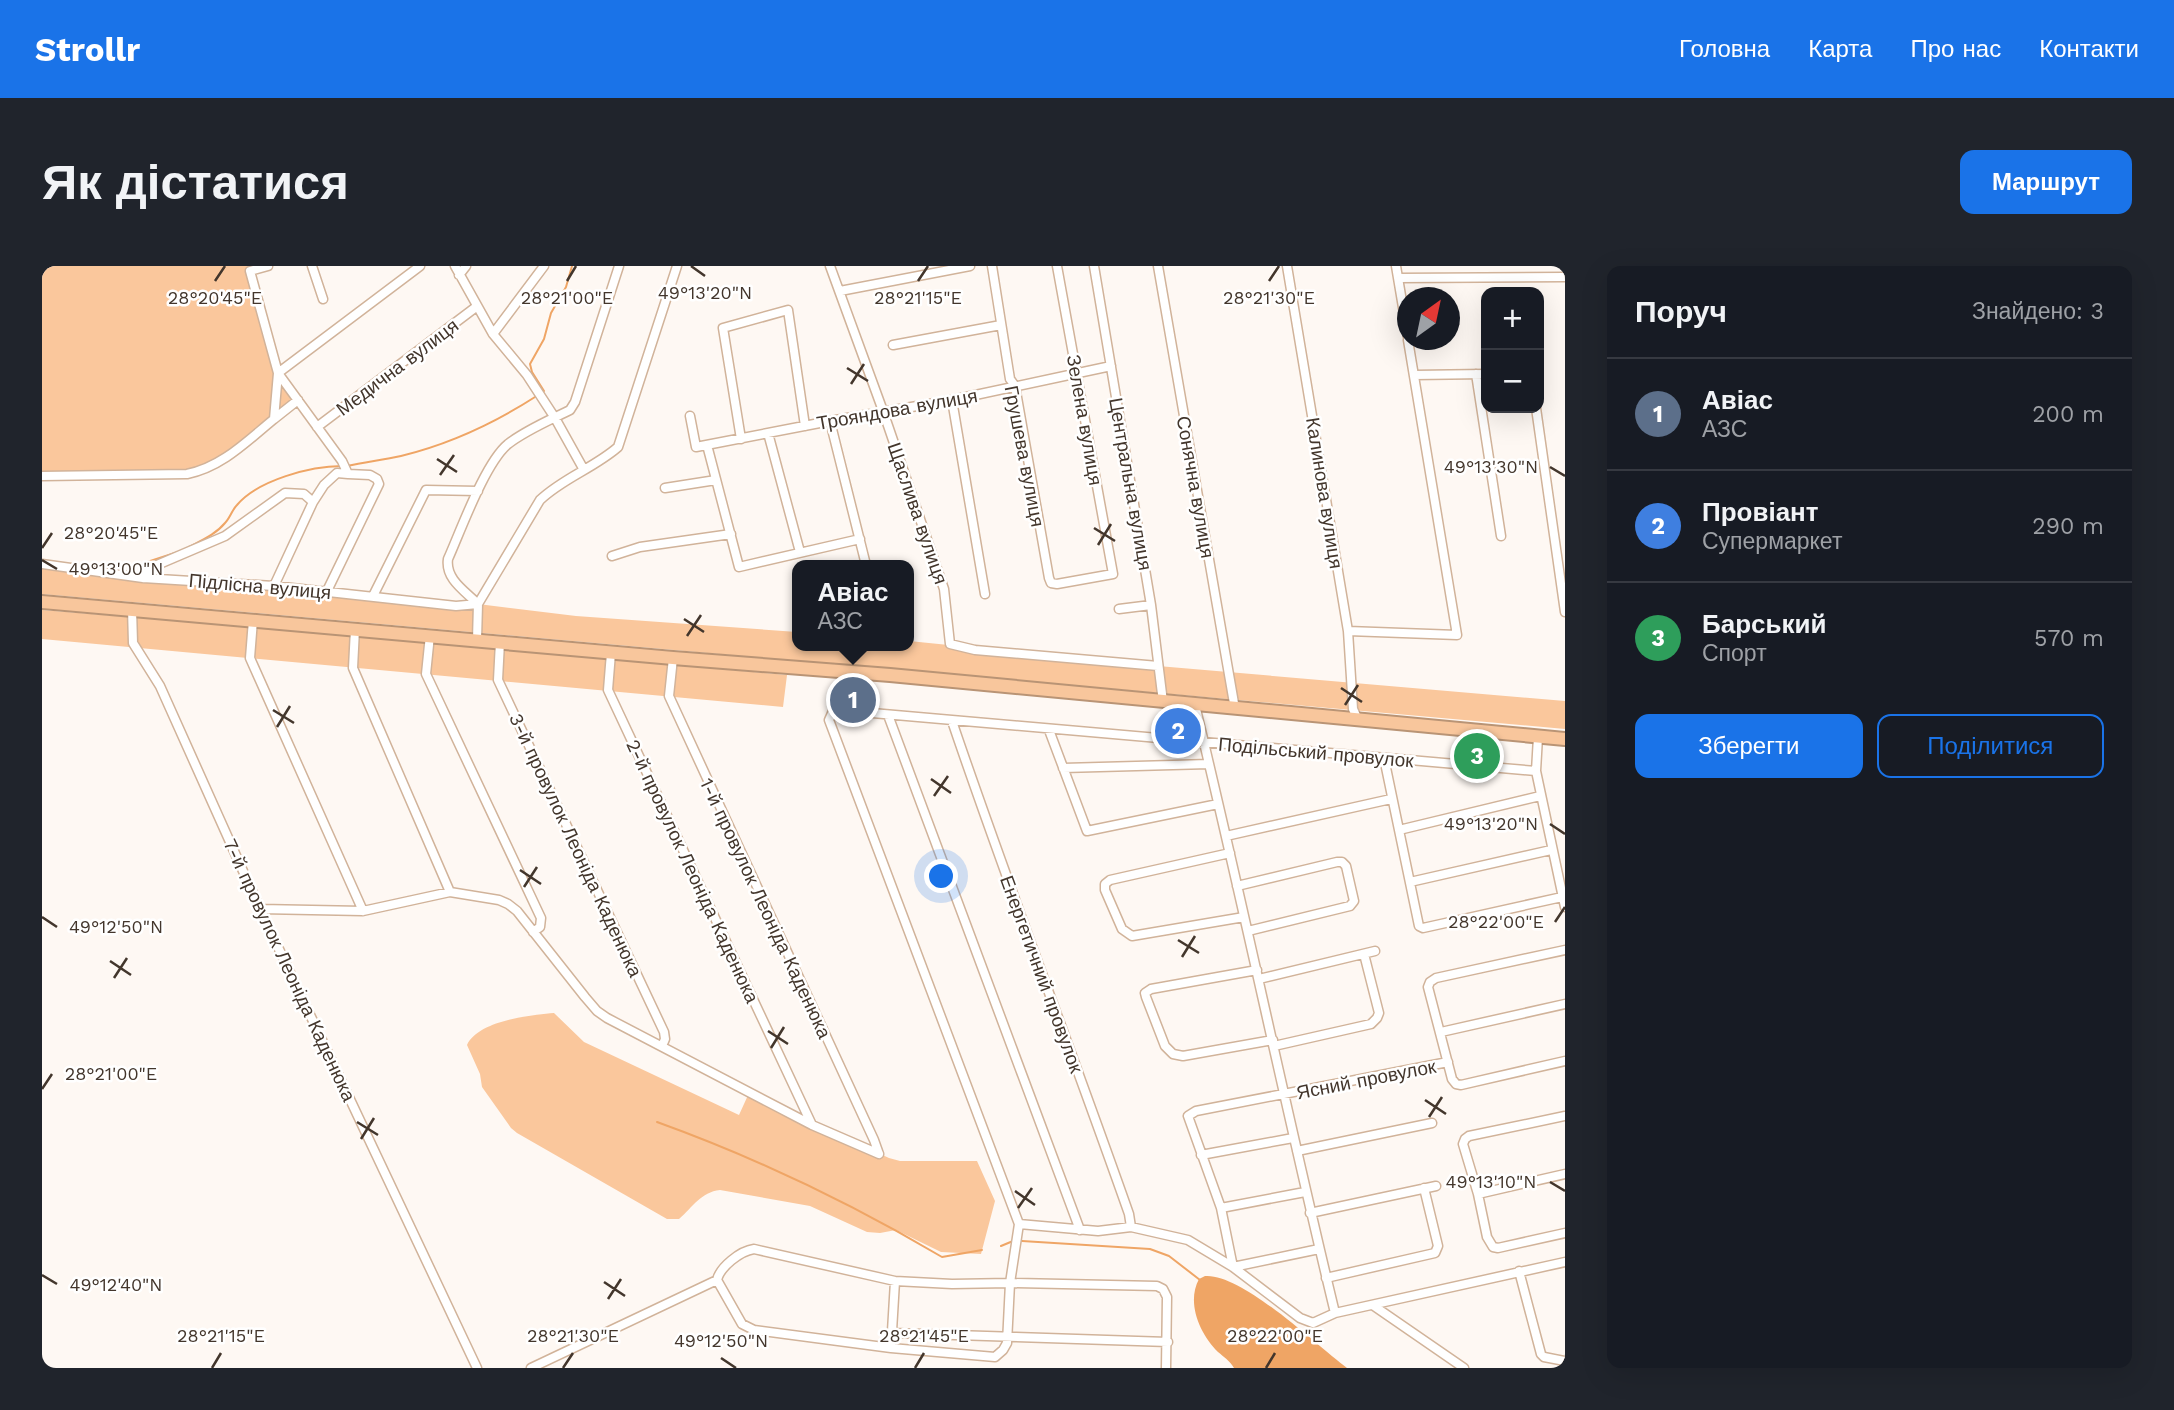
<!DOCTYPE html>
<html lang="uk">
<head>
<meta charset="utf-8">
<style>
	:root { --surface:#171b24; --page:#20242c; --text:#f1f3f6; --muted:#9ea1a6; --line:#363941; --accent:#1a73e8 }
	body { margin:0; font-family:"Work Sans",sans-serif; background:var(--page); color:var(--text) }
	.controls { position:absolute; right:21px; top:21px; display:grid; overflow:hidden; border-radius:14px; box-shadow:0 7px 28px #0002 }
	.controls button { width:63px; height:63px; display:grid; place-items:center; padding:0; border:0; border-bottom:2px solid var(--line); background:var(--surface); color:var(--text); font:35px sans-serif }
	.compass { position:absolute; left:1355px; top:21px; width:63px; height:63px; border-radius:50%; background:var(--surface); box-shadow:0 7px 28px #0002; rotate:33deg }
	.you { position:absolute; left:900px; top:611px; width:24px; height:24px; margin:-18px; border:5px solid #fff; border-radius:50%; background:#1a73e8; box-shadow:0 0 0 10px #1a73e833 }
	.badge { display:grid; place-items:center; width:46px; height:46px; border-radius:50%; background:var(--accent); color:#fff; font-size:23px; font-weight:700 }
	.pin { position:absolute; translate:-50% -50%; border:4px solid #fff; box-shadow:0 2px 7px #0006 }
	.popup { position:absolute; left:750px; top:294px; width:122px; height:91px; box-sizing:border-box; display:grid; place-content:center; border-radius:14px; background:var(--surface); filter:drop-shadow(0 2px 5px #0005); font-size:23px; white-space:nowrap; color:var(--muted) }
	.popup b { font-size:26px; color:var(--text) }
	.popup::after { content:''; position:absolute; left:50%; top:100%; margin-left:-14px; border:14px solid transparent; border-top-color:var(--surface) }
	.list { margin:0; padding:0; list-style:none }
	h2 { display:flex; justify-content:space-between; align-items:center; height:91px; margin:0; padding:0 28px; font-size:30px }
	h2 small { font-size:23px; font-weight:400; color:var(--muted) }
	.list li { display:grid; grid-template-columns:46px 1fr auto; gap:21px; align-items:center; box-sizing:border-box; height:112px; padding:0 28px; border-top:2px solid var(--line) }
	.list b { display:block; font-size:26px; white-space:nowrap }
	.list p { margin:0; font-size:23px; white-space:nowrap; color:var(--muted) }
	.list em { font-size:23px; font-style:normal; color:var(--muted) }
	.actions { display:flex; gap:14px; padding:21px 28px }
	.actions a { flex:1; padding:16px 0; border:2px solid var(--accent); border-radius:14px; text-align:center; font-size:24px; color:var(--accent) }
	.actions .main { background:var(--accent); color:#fff }
	.map { position:relative; flex:none; width:1523px; height:1102px; overflow:hidden; border-radius:14px }
	header { display:flex; align-items:center; gap:42px; box-sizing:border-box; height:98px; padding:0 35px; background:var(--accent); color:#fff }
	header strong { font-size:33px }
	nav { display:flex; gap:38px; margin-inline-start:auto; font-size:24px }
	.intro { display:flex; align-items:center; justify-content:space-between; box-sizing:border-box; height:168px; padding:0 42px }
	h1 { margin:0; font-size:49px }
	.button { padding:18px 32px; border-radius:14px; background:var(--accent); color:#fff; font-size:24px; font-weight:700 }
	main { display:flex; gap:42px; padding:0 42px }
	aside { flex:1; background:var(--surface); border-radius:14px; box-shadow:0 7px 28px #0002 }
	.map>svg:first-child { display:block }
	.green { fill:#fac79c }
	.water { fill:#efa565 }
	.lines { fill:none; stroke-linecap:round; stroke-linejoin:round }
	.stream { stroke:#efa565; stroke-width:2 }
	.minor-casing { stroke:#d1b39a; stroke-width:11 }
	.highway-casing { stroke:#b99475; stroke-width:16 }
	.minor { stroke:#fff; stroke-width:8 }
	.highway { stroke:#f8c69c; stroke-width:12 }
	.ticks { fill:none; stroke:#43362c; stroke-width:2.5 }
	.labels { text-anchor:middle; stroke-width:5; stroke-linejoin:round; paint-order:stroke }
	.street-label { font-size:19px; fill:#43362c; stroke:#fff }
	.ticks-label { font-size:18px; text-anchor:middle; fill:#43362c; stroke:#fff; stroke-width:5; stroke-linejoin:round; paint-order:stroke }
</style>
</head>
<body>
<header>
<strong>Strollr</strong>
<nav><a>Головна</a><a>Карта</a><a>Про нас</a><a>Контакти</a></nav>
</header>
<div class="intro"><h1>Як дістатися</h1><a class="button">Маршрут</a></div>
<main>
<div class="map">
<svg width="1523" height="1102" viewBox="0 0 1523 1102">
	<rect width="100%" height="100%" fill="#fef8f3"/>
	<path class="green" d="M0 0H226L209 5 236 107 256 134 157 206 0 210Z
		M0 298 436 338 534 350 755 366V380H867V375L1116 400 1523 435V463L0 328Z
		M0 344 312 369 745 409 741 441 0 373Z
		M512 747 542 776 697 849 707 827 847 892 858 895H935L953 935 939 988 899 986 854 964 838 967 825 966 768 940 678 924C659 926 651 941 637 953H625L475 867 469 862 440 821 438 808 425 779C436 755 487 749 512 747Z"/>
	<path class="water" d="M1163 1010C1200 1007 1274 1079 1305 1102H1192C1188 1095 1182 1091 1176 1086 1158 1068 1144 1037 1157 1013Z"/>
	<g class="lines">
		<path class="stream" d="M502 125 490 106 488 98 502 73 509 47 524 21 530 0
			M305 200C323 196 341 194 359 190 408 178 451 158 493 131
			M147 281C160 274 174 268 183 257 188 252 190 244 195 239 216 214 269 200 300 200
			M65 301 99 298 139 285
			M615 856C712 891 812 939 900 991L940 984
			M980 975 1108 983 1127 990 1158 1014
			M959 980 971 975"/>
		<g class="minor-casing">
			<path id="minor" d="M270 0 281 33
				M413 0 451 68 485 109 513 152 542 204
				M788 0 841 145 902 323 908 378 933 384 1116 400
				M950 0 968 113 973 120 1007 312 1009 317 1015 318 1071 308 1015 0
				M1052 0 1109 339 1121 436
				M1116 0 1193 443
				M1245 0 1306 365 1311 443 1316 454
				M1354 0 1366 71
				M417 9 424 0
				M1356 12 1523 11
				M798 25 928 0
				M451 68 502 0
				M851 79 959 59
				M1434 108 1459 270
				M1372 109 1444 108
				M910 134 943 328
				M1494 142 1523 346
				M648 150 654 181 788 155 910 134 1069 100
				M232 153 256 134
				M788 155 824 299
				M275 161 434 41
				M726 167 758 286
				M699 173 681 62 746 44 763 160
				M665 179 697 301 818 273
				M0 210 145 208C180 201 205 175 232 153L236 107 208 5 226 0
				M623 222 674 214
				M271 236 282 219 295 207 306 208
				M570 290 598 281 689 268
				M0 298 101 312 232 320 414 340 436 338
				M101 312 108 302 183 270 243 227 262 228 271 236 232 320
				M285 325 337 218 335 213 328 209 306 208 300 195 236 107 378 0
				M331 330 384 224 436 225
				M436 338C423 325 403 313 406 293 419 264 443 197 466 178 484 164 508 154 528 144L533 136 577 0
				M90 343 91 377 118 420 218 643 435 1102
				M1077 343 1109 339
				M211 354 208 392 321 645
				M313 363 311 402 408 626
				M1306 365 1415 369 1366 74
				M388 369 384 408 499 652 498 661 491 666
				M435 373 436 338 498 234C521 212 552 202 576 181L635 0
				M458 376 456 414 622 766 623 773 620 780
				M569 387 566 424 770 859
				M631 392 627 430 832 874 837 888
				M1153 439C1202 641 1244 845 1293 1047
				M846 449 1038 964
				M910 455C966 620 1029 783 1087 948L1089 961
				M1007 464 1045 565 1176 538
				M1496 471 1494 505 1523 641
				M1342 492 1377 660 1381 662 1520 631
				M1021 502 1167 498
				M1357 564 1498 530
				M1184 570 1349 533
				M1188 587 1068 614 1063 618V624L1080 663 1090 670 1202 651
				M1368 616 1509 584
				M1195 620 1295 596H1300L1304 600 1312 635 1308 640 1206 665
				M218 643 321 645 408 626 457 634 466 638 475 645 543 731 555 745 565 752 770 859 837 888
				M1523 684 1394 712 1388 716 1386 721 1410 813 1414 818 1419 819 1523 795
				M1215 704 1109 723 1103 727 1104 731 1123 780 1131 788 1141 790 1231 774
				M1217 713 1333 685
				M1399 766 1523 738
				M1232 780 1329 758 1335 752 1337 747 1322 688
				M1523 850 1427 870 1423 873 1421 878 1436 928 1445 971 1451 981 1456 982 1523 967
				M1255 885 1390 857
				M1159 889 1251 872
				M1436 928 1523 908
				M1179 942 1263 926
				M1268 947 1394 920
				M977 958 1056 965 1089 961 1146 974 1191 1001 1258 1052 1271 1057 1293 1047 1523 996
				M1277 983 1191 1001 1179 942 1146 850 1154 845 1406 796
				M1477 1005 1499 1088 1502 1091 1523 1095
				M1284 1012 1393 987 1396 980 1382 922
				M675 1014 700 1058 712 1064 849 1082 953 1091 961 1084 965 1077 968 1017 977 958 787 454 791 445 796 444 1494 505
				M675 1014C678 1001 698 985 712 983L853 1015 910 1018 968 1017 1115 1020 1121 1023 1125 1031 1124 1102
				M1332 1040 1422 1102
				M850 1067 1126 1076
				M849 1082 853 1015
				M489 1102 675 1014"/>
		</g>
		<g class="highway-casing">
			<path id="highway" d="M0 336 631 392 848 409 1523 473"/>
		</g>
		<use href="#minor" class="minor"/>
		<use href="#highway" class="highway"/>
	</g>
	<path class="ticks" d="M649 0 663 10M173 15 183 0M525 15 534 0M876 15 886 0M1227 15 1237 0M805 102 826 115M809 118 822 98M395 193 415 206M1508 201 1523 210M398 209 412 189M1052 262 1073 275M1056 279 1069 258M0 282 10 267M0 294 15 303M642 353 662 366M645 370 659 349M1299 422 1320 436M1303 439 1316 419M231 444 252 457M235 461 248 440M889 513 909 527M892 530 906 510M1508 558 1523 568M478 604 499 618M482 621 495 601M0 651 15 661M1513 656 1523 641M1136 674 1157 687M1140 691 1153 670M68 695 89 709M72 712 85 692M726 765 746 778M729 782 742 761M0 823 10 808M1383 834 1404 848M1387 851 1400 831M315 856 336 869M319 873 332 852M1508 916 1523 925M973 925 993 939M976 942 990 922M0 1009 15 1018M562 1016 583 1030M566 1033 579 1013M679 1092 694 1102M170 1102 179 1087M521 1102 531 1087M873 1102 882 1087M1224 1102 1233 1087"/>
	<g class="labels">
		<g class="street-label">
			<text transform="translate(355 101) rotate(-37)" y="7">Медична вулиця</text>
			<text transform="translate(855 143) rotate(-10)" y="7">Трояндова вулиця</text>
			<text transform="translate(1043 154) rotate(80)" y="7">Зелена вулиця</text>
			<text transform="translate(983 190) rotate(79)" y="7">Грушева вулиця</text>
			<text transform="translate(1089 218) rotate(80)" y="7">Центральна вулиця</text>
			<text transform="translate(1154 221) rotate(80)" y="7">Сонячна вулиця</text>
			<text transform="translate(1283 227) rotate(81)" y="7">Калинова вулиця</text>
			<text transform="translate(876 247) rotate(71)" y="7">Щаслива вулиця</text>
			<text transform="translate(218 320) rotate(5)" y="7">Підлісна вулиця</text>
			<text transform="translate(1274 486) rotate(5)" y="7">Подільський провулок</text>
			<text transform="translate(534 579) rotate(65)" y="7">3-й провулок Леоніда Каденюка</text>
			<text transform="translate(651 605) rotate(65)" y="7">2-й провулок Леоніда Каденюка</text>
			<text transform="translate(724 642) rotate(65)" y="7">1-й провулок Леоніда Каденюка</text>
			<text transform="translate(248 704) rotate(65)" y="7">7-й провулок Леоніда Каденюка</text>
			<text transform="translate(1000 708) rotate(70)" y="7">Енергетичний провулок</text>
			<text transform="translate(1324 813) rotate(-11)" y="7">Ясний провулок</text>
		</g>
	</g>
	<g class="ticks-label">
		<text x="663" y="33">49°13'20"N</text>
		<text x="876" y="38">28°21'15"E</text>
		<text x="1227" y="38">28°21'30"E</text>
		<text x="173" y="38">28°20'45"E</text>
		<text x="525" y="38">28°21'00"E</text>
		<text x="1449" y="207">49°13'30"N</text>
		<text x="69" y="273">28°20'45"E</text>
		<text x="74" y="309">49°13'00"N</text>
		<text x="1449" y="564">49°13'20"N</text>
		<text x="1454" y="662">28°22'00"E</text>
		<text x="74" y="667">49°12'50"N</text>
		<text x="69" y="814">28°21'00"E</text>
		<text x="1449" y="922">49°13'10"N</text>
		<text x="74" y="1025">49°12'40"N</text>
		<text x="179" y="1076">28°21'15"E</text>
		<text x="531" y="1076">28°21'30"E</text>
		<text x="882" y="1076">28°21'45"E</text>
		<text x="1233" y="1076">28°22'00"E</text>
		<text x="679" y="1081">49°12'50"N</text>
	</g>
</svg>
<div class="controls">
<button>+</button>
<button>−</button>
</div>
<svg class="compass" viewBox="-18 -18 36 36"><path d="M0-13l5 13h-10z" fill="#e53935"/><path d="M0 13l5-13h-10z" fill="#9ea1a6"/></svg>
<div class="you"></div>
<div class="pin badge" style="left:811px;top:434px;background:#5c6f8a">1</div>
<div class="popup"><b>Авіас</b>АЗС</div>
<div class="pin badge" style="left:1136px;top:465px;background:#3f7fe0">2</div>
<div class="pin badge" style="left:1435px;top:490px;background:#2e9e5b">3</div>
</div>
<aside>
<h2>Поруч<small>Знайдено: 3</small></h2>
<ul class="list">
<li><span class="badge" style="background:#5c6f8a">1</span><div><b>Авіас</b><p>АЗС</p></div><em>200 m</em></li>
<li><span class="badge" style="background:#3f7fe0">2</span><div><b>Провіант</b><p>Супермаркет</p></div><em>290 m</em></li>
<li><span class="badge" style="background:#2e9e5b">3</span><div><b>Барський</b><p>Спорт</p></div><em>570 m</em></li>
</ul>
<div class="actions"><a class="main">Зберегти</a><a>Поділитися</a></div>
</aside>
</main>
</body>
</html>
